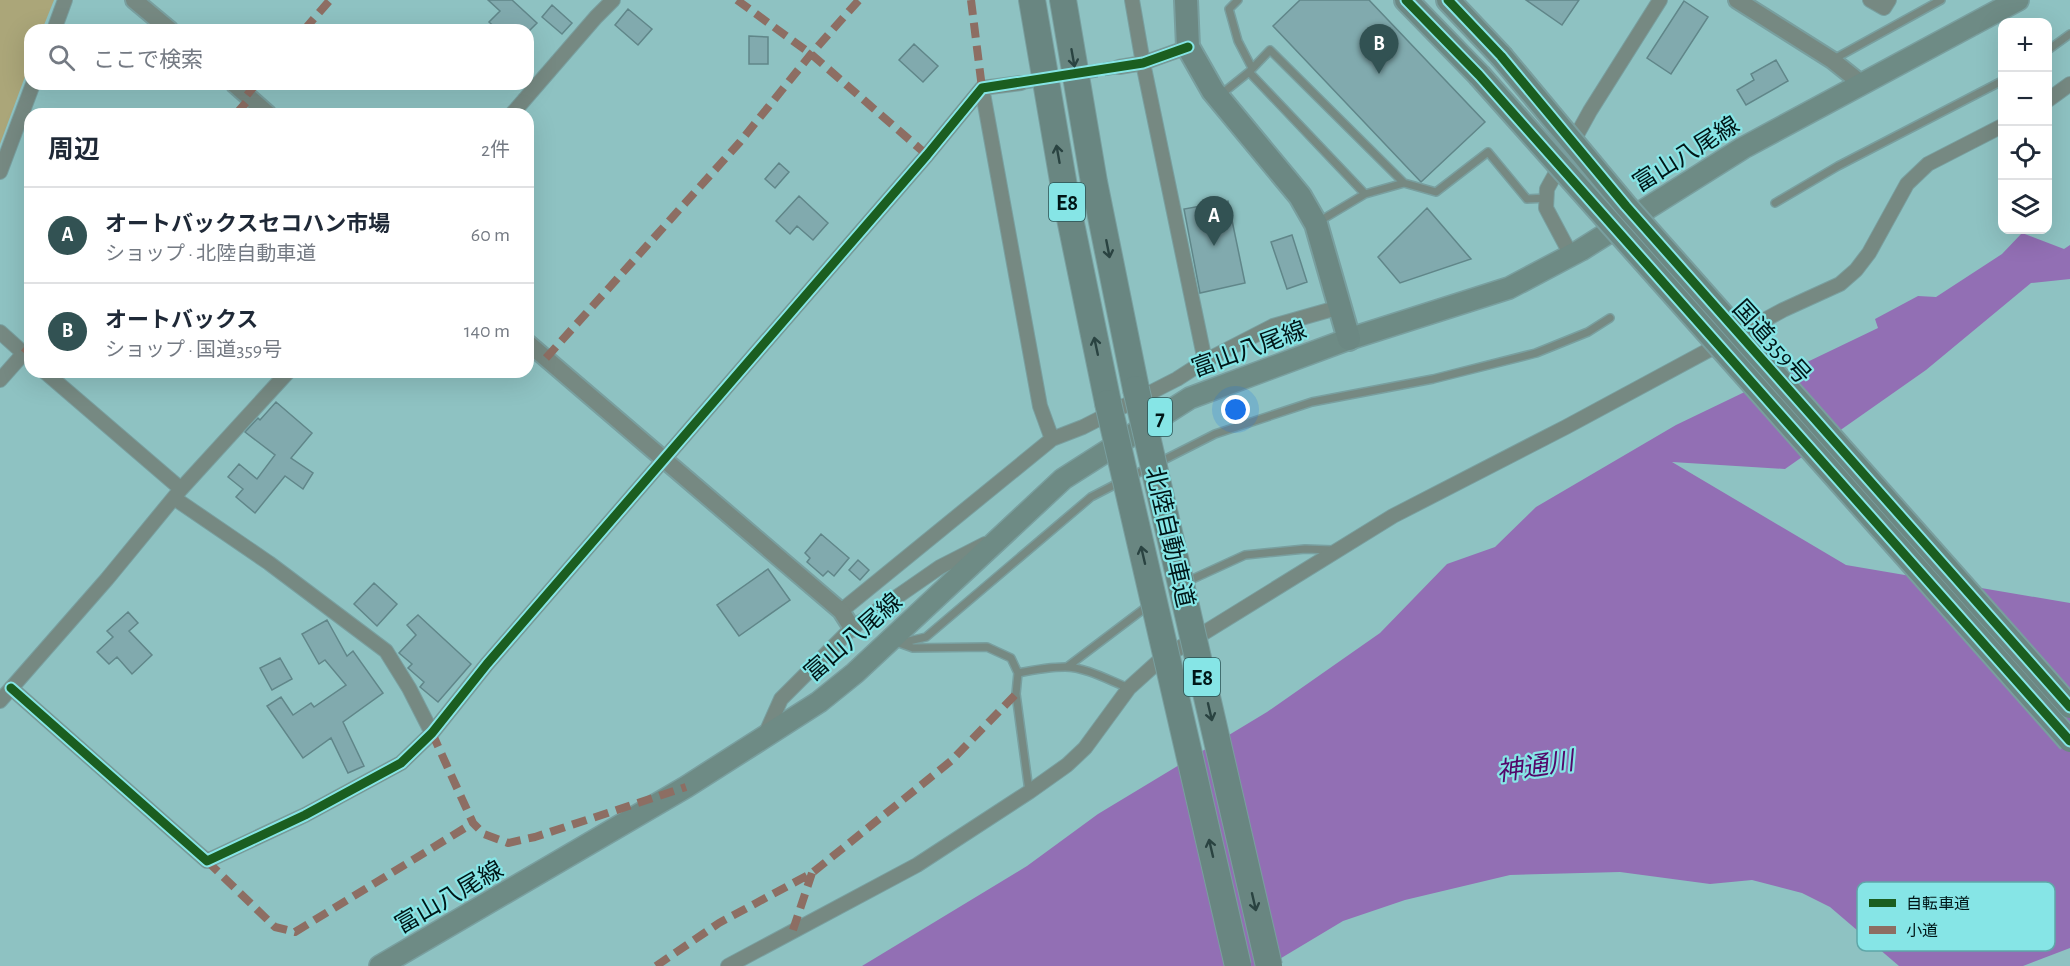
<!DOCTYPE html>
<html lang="ja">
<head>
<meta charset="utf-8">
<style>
	:root { --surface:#fff; --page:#f6f6f7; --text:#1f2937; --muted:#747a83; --line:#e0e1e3; --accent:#325253 }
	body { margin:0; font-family:"Alegreya Sans","Noto Sans JP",sans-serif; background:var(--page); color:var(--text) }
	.controls { position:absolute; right:18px; top:18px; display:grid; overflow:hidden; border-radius:12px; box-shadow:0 6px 24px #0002 }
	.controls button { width:54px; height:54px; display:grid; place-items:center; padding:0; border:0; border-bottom:2px solid var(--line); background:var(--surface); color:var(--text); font:30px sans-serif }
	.you { position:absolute; left:1236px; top:410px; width:21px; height:21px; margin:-15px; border:4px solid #fff; border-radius:50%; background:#1a73e8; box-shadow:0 0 0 9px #1a73e833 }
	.badge { display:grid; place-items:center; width:39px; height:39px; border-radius:50%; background:var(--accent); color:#fff; font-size:20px; font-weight:700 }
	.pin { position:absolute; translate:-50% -50px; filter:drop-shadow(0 2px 3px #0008) }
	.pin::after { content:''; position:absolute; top:32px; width:21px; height:18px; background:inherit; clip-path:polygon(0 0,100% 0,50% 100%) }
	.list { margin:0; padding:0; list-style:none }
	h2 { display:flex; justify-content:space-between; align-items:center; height:78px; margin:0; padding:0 24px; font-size:26px }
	h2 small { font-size:20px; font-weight:400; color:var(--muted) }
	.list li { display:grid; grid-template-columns:39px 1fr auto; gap:18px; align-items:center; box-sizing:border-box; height:96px; padding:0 24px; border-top:2px solid var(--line) }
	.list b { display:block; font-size:22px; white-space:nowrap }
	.list p { margin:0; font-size:20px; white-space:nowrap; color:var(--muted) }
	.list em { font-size:20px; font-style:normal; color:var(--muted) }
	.icon { flex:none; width:33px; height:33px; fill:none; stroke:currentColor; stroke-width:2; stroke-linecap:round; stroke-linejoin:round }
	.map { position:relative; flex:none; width:2070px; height:966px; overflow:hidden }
	.search { position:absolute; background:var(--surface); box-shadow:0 6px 24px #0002; left:24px; top:24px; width:510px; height:66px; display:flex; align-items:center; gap:15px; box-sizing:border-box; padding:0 21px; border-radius:18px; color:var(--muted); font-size:22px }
	.panel { position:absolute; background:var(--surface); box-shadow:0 6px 24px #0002; left:24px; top:108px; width:510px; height:270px; border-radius:18px }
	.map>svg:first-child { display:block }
	.green { fill:#aba679 }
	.water { fill:#926fb4 }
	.building { fill:#81aaae; stroke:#608689; stroke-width:1.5 }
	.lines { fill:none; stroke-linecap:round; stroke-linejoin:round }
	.minor-tunnel { stroke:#72a0a0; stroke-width:14; stroke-dasharray:14 7; stroke-linecap:butt }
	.service-casing { stroke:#799f9f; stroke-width:10 }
	.minor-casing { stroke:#799f9f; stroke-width:16 }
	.tertiary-casing { stroke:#799f9f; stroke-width:20 }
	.primary-casing { stroke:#799f9f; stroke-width:24 }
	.trunk-casing { stroke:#799f9f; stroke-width:26 }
	.motorway-casing { stroke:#799f9f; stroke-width:28 }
	.service { stroke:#768982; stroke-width:7 }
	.minor { stroke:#768982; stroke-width:14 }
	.tertiary { stroke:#768982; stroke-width:16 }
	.primary { stroke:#6e8b85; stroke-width:21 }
	.trunk { stroke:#6c8883; stroke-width:22 }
	.motorway { stroke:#698681; stroke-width:26 }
	.trunk-bridge-casing { stroke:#799f9f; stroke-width:26; stroke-linecap:butt }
	.motorway-bridge-casing { stroke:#799f9f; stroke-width:28; stroke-linecap:butt }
	.trunk-bridge { stroke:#6c8883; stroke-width:22 }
	.motorway-bridge { stroke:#698681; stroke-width:26 }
	.quiet { stroke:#8d6e63; stroke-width:8; stroke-dasharray:15 8; stroke-linecap:butt }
	.cycleway-casing { stroke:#86e5e6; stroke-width:13 }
	.cycleway { stroke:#1b5e20; stroke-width:9 }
	.oneway { stroke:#2a4341 }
	.labels { text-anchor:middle; stroke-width:4.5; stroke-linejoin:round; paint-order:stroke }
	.shield { fill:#86e5e6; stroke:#285455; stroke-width:1.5 }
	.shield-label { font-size:22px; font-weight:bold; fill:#001617 }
	.street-label { font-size:24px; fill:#001617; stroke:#86e5e6 }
	.water-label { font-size:26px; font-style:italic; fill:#530769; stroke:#86e5e6 }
	.key { fill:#86e5e6; stroke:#5ea7a8; stroke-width:1.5 }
	.key-label { font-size:16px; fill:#001617 }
</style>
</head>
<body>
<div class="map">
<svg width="2070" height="966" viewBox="0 0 2070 966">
	<rect width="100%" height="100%" fill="#8ec2c2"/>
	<path class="green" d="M0 0H54L42 30H30V63L0 144Z"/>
	<path class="water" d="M2022 233 2064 249 2070 245V279L2031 283 1926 370 1785 469 1672 462 1846 565 2070 603V948L2023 966H1899L1830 907 1802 893 1752 880 1710 884 1620 872 1510 875 1405 900 1343 921 1268 966H862L1027 866 1098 814 1267 712 1380 633 1447 564 1495 547 1536 507 1676 425 1878 328 1875 319 1918 296 1936 297 2002 254Z"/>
	<path class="building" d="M488 0H512L537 23 530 30H498L489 22 500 11Z
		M1300 0H1369L1485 122 1421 182 1273 26Z
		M1526 0H1579L1562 25Z
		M1684 1 1708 17 1671 74 1647 58Z
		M552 5 572 23 562 34 542 17Z
		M628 9 652 29 638 45 615 25Z
		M749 36 768 37V64H749Z
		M914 44 938 66 923 82 899 60Z
		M1776 60 1788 81 1746 105 1737 90 1754 80 1751 74Z
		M779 163 789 172 775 188 765 179Z
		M799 196 828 223 813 240 797 226 790 234 776 221Z
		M1228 201 1245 283 1200 293 1184 209Z
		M1427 208 1471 259 1400 283 1378 257Z
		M1292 235 1307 282 1287 289 1271 242Z
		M276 402 312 433 291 458 313 473 303 489 285 476 255 513 236 497 243 489 228 477 239 464 257 479 275 455 245 432 258 418 260 420Z
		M821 534 849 558 834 576 828 571 823 576 807 562 810 558 805 553Z
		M858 560 869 570 860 580 849 570Z
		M768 569 790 600 739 636 717 605Z
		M374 583 397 604 377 626 354 604Z
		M128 612 138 623 129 631 152 655 132 674 117 657 109 664 97 652 113 637 107 631Z
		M418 615 471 664 438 702 420 687 424 682 408 668 412 664 399 653 416 635 407 625Z
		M327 620 347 656 353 651 383 693 343 722 364 766 348 773 331 738 303 758 267 706 281 697 293 715 311 703 314 707 346 685 325 660 319 664 302 634Z
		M280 658 292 679 272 690 260 668Z"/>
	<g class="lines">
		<path class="minor-tunnel" d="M1021 83 1119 67"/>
		<g class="service-casing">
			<path id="service" d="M1238 0 1229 9 1238 41 1252 68
				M2048 50 2070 34
				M1834 59 1941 0
				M1249 72 1270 50 1404 183 1365 194 1318 222
				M1224 92 1249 72 1365 194
				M1404 183 1436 192 1488 152 1527 199 1547 198
				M1775 203 1838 166 2002 81
				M1130 477 1215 434 1312 402 1433 379 1536 353 1588 332 1610 318
				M1186 582 1245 555 1305 549 1333 550
				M899 643 913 648 987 647 1011 658 1018 673 1016 694 1029 791
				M900 643 926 637 1091 497 1120 482
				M1067 667 1149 605
				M1018 673C1033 670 1049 667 1065 667 1086 667 1110 681 1129 688"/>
		</g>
		<g class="minor-casing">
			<path id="minor" d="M1132 0 1143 63 1205 361
				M1870 0 1884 8 1889 0
				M54 30 65 0
				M1119 67 1143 63 1188 47
				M982 88 1040 406 1052 439 1083 427 1177 379 1205 361 1273 326 1340 307
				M2048 100 2070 84
				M512 114 596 17 613 0
				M0 172 33 84
				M1571 255 1546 208 1547 189 1590 111 1660 0
				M0 332 30 359
				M45 372 181 489
				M0 380 24 353
				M174 498 269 563 386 651 409 688 432 733
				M841 611 1052 439
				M11 688 207 861 305 815 401 763 432 733 487 664 927 155 982 88 1021 83
				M0 701 107 579 181 489 288 372
				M765 735 781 699 852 628 940 567 985 544
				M728 966 917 865 1029 792 1067 765 1085 748 1129 688 1160 660 1393 516 1566 427 1783 310 1840 284 1856 270 1869 253 1907 184 1928 164 2002 126"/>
		</g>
		<g class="tertiary-casing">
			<path id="tertiary" d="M134 0 170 30
				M1737 0 1832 60 1862 84
				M234 84 268 114
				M528 343 841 611 852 628"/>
		</g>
		<g class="primary-casing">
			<path id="primary" d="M380 966 686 787 819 702 855 673 1063 479 1190 398 1349 339 1509 288 1581 250 1743 148 2018 0"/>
		</g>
		<g class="trunk-casing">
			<path id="trunk" d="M1186 0 1188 47 1213 91 1300 196 1316 224 1349 339
				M1406 0 1479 75
				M1448 0 1501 56"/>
		</g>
		<g class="motorway-casing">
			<path id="motorway" d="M1032 0 1067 204 1108 403
				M1063 0 1094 182 1136 389"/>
		</g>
		<use href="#service" class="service"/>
		<use href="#minor" class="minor"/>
		<use href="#tertiary" class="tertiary"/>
		<use href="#primary" class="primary"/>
		<use href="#trunk" class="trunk"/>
		<use href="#motorway" class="motorway"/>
		<g class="trunk-bridge-casing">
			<path id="trunk-bridge" d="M1501 56 1626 206 2070 707
				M1479 75 2070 741"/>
		</g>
		<g class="motorway-bridge-casing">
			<path id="motorway-bridge" d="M1136 389 1269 966
				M1108 403 1238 966"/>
		</g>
		<use href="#trunk-bridge" class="trunk-bridge"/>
		<use href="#motorway-bridge" class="motorway-bridge"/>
		<path class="quiet" d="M737 0 811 54 927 155
			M971 0 982 88
			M304 30 330 0
			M247 95 256 84
			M236 114 250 98
			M24 353 30 346
			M546 358 740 142 811 54 859 0
			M432 733 473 823 484 834 508 843 535 837 686 787
			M207 861 275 927 295 932 473 823
			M793 930 812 873
			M656 966 719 923 812 873 951 761 1016 694"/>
		<g class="cycleway-casing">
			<path id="cycleway" d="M1406 0 1479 75 2070 741
				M1448 0 1501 56 1626 206 2070 707
				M11 688 207 861 305 815 401 763 432 733 487 664 927 155 982 88 1143 63 1188 47"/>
		</g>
		<use href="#cycleway" class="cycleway"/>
	</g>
	<defs><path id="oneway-shaft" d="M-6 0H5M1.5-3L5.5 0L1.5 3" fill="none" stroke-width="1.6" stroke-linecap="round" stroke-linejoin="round" transform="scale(1.5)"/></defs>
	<g class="oneway">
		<use href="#oneway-shaft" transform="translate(1073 58) rotate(80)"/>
		<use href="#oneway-shaft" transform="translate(1058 154) rotate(-100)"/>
		<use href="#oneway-shaft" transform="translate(1108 249) rotate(79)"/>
		<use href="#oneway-shaft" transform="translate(1096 346) rotate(-102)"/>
		<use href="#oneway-shaft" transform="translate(1143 555) rotate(-103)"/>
		<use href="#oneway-shaft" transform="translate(1210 712) rotate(77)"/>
		<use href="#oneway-shaft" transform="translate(1211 848) rotate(-103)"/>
		<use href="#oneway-shaft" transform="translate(1254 902) rotate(77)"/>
	</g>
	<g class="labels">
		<g class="shield">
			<rect x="1049" y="183" width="36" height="38" rx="4.5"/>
			<rect x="1148" y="398" width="24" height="38" rx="4.5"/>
			<rect x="1184" y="658" width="36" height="38" rx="4.5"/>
		</g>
		<g class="shield-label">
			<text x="1067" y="210">E8</text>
			<text x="1160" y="425">7</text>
			<text x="1202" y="685">E8</text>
		</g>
		<g class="street-label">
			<text transform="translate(1686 154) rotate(-32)" y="8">富山八尾線</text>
			<text transform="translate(1772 342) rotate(48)" y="8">国道359号</text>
			<text transform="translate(1249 349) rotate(-20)" y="8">富山八尾線</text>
			<text transform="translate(1170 537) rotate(77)" y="8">北陸自動車道</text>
			<text transform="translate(853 637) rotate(-41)" y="8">富山八尾線</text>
			<text transform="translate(449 897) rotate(-30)" y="8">富山八尾線</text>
		</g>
		<g class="water-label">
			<text transform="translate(1535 766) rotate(-9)" y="9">神通川</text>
		</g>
	</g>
	<rect x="1857" y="882" width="198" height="69" rx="9" class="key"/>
	<rect x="1869" y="899" width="27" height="8" fill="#1b5e20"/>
	<rect x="1869" y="926" width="27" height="8" fill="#8d6e63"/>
	<g class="key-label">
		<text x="1906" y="909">自転車道</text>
		<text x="1906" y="936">小道</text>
	</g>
</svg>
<div class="controls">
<button>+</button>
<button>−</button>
<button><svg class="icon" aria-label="locate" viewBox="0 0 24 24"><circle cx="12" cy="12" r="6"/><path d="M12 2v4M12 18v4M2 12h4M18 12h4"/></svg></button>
<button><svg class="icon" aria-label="layers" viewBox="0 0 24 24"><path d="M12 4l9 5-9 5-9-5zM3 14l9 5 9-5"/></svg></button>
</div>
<div class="you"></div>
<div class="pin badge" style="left:1214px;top:246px">A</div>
<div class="pin badge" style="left:1379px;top:74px">B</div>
<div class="search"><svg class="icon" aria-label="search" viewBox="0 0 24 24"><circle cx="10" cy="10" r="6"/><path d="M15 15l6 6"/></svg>ここで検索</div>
<section class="panel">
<h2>周辺<small>2件</small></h2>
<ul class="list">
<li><span class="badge">A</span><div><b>オートバックスセコハン市場</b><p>ショップ · 北陸自動車道</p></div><em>60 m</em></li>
<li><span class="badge">B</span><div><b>オートバックス</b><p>ショップ · 国道359号</p></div><em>140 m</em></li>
</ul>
</section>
</div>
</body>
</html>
